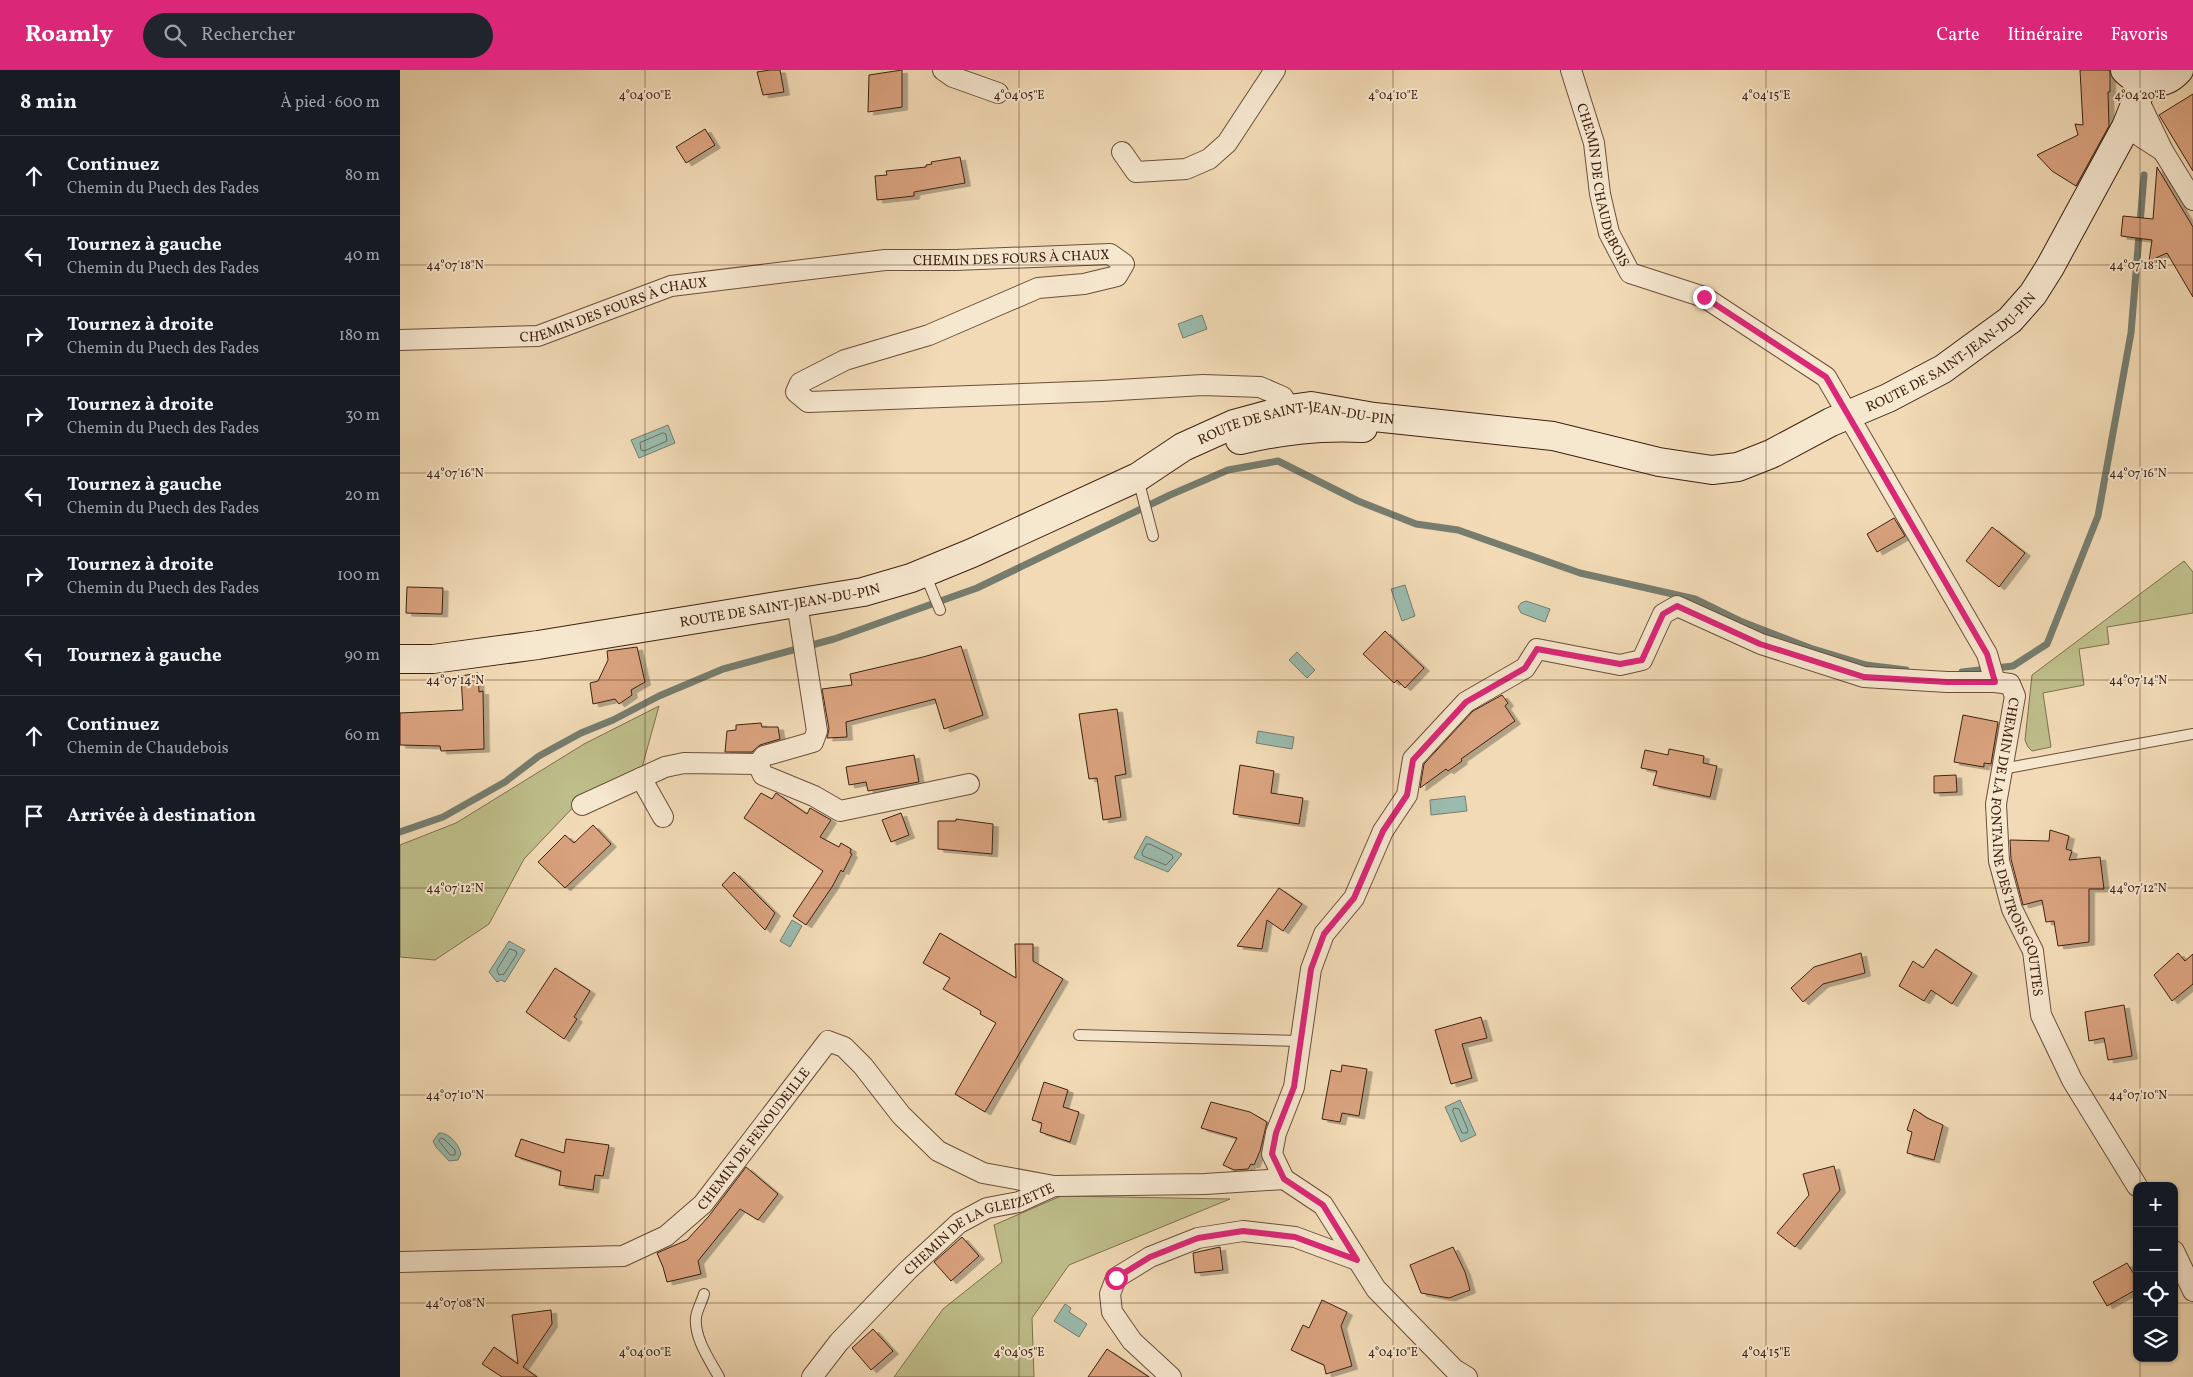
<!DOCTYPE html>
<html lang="fr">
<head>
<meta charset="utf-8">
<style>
	:root { --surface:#171b24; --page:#20242c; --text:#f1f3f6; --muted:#9ea1a6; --line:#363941; --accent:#db2777 }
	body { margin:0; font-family:Vollkorn,serif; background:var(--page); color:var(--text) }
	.controls { position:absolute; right:15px; bottom:15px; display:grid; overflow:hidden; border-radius:10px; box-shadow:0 1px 4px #0004 }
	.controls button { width:45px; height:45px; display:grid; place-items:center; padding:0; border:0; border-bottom:1px solid var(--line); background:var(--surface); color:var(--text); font:25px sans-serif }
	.stop { position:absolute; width:15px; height:15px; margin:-11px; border:4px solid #db2777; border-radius:50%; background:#fff }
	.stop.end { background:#db2777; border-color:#fff; box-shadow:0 1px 5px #0008 }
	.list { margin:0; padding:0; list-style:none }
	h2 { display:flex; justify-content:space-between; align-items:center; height:65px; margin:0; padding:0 20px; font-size:21px }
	h2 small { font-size:16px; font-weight:400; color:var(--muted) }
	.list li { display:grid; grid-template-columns:32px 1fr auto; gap:15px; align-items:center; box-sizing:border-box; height:80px; padding:0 20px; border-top:1px solid var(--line) }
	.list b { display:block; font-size:19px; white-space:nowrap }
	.list p { margin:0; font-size:16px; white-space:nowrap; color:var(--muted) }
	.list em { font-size:16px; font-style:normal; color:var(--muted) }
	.icon { flex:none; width:28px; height:28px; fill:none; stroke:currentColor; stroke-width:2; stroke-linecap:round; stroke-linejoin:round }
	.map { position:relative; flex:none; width:1793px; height:1307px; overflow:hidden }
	header { display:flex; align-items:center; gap:30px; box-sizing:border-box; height:70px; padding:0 25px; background:var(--accent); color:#fff }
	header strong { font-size:24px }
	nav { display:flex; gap:28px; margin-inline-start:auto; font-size:18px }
	.search { width:350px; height:45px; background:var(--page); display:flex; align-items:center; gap:12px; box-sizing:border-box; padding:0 18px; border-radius:28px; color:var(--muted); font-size:19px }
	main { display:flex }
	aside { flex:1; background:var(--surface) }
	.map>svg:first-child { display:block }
	.green { fill:#bebe8a; stroke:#7e704e }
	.water { fill:#9bbbae; stroke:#767d6f }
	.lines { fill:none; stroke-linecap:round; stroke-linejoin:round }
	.shore { stroke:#6c6e60; stroke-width:1 }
	.stream { stroke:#767d6f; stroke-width:7 }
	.building { fill:#d9a27e; stroke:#3e2111; filter:url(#shadow) }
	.service-casing { stroke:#6b4f3a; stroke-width:12 }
	.minor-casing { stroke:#6b4f3a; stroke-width:22 }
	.secondary-casing { stroke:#3e2111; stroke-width:30 }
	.service { stroke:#f6e7cf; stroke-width:10 }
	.minor { stroke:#f6e7cf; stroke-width:20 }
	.secondary { stroke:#f6e7cf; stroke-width:28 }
	.route { stroke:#db2777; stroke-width:6 }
	.ticks { fill:none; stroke:#3e2111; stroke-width:1; stroke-opacity:0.45 }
	.labels { text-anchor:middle; stroke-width:4; stroke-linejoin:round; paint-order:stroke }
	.street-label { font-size:14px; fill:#3e2111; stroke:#f6e7cf }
	.ticks-label { font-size:12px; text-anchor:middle; fill:#3e2111; stroke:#f6e7cf; stroke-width:4; stroke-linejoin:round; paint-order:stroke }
</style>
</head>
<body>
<header>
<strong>Roamly</strong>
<div class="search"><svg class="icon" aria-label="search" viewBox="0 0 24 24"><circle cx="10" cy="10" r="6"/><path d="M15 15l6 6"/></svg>Rechercher</div>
<nav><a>Carte</a><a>Itinéraire</a><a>Favoris</a></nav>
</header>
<main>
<aside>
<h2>8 min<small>À pied · 600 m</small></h2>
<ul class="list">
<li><svg class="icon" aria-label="ahead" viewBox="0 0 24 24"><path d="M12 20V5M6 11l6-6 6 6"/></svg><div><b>Continuez</b><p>Chemin du Puech des Fades</p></div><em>80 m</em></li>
<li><svg class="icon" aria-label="left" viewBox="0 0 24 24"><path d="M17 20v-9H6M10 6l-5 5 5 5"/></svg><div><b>Tournez à gauche</b><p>Chemin du Puech des Fades</p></div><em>40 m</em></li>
<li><svg class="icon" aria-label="right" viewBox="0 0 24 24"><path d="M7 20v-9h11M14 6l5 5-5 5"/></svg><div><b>Tournez à droite</b><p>Chemin du Puech des Fades</p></div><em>180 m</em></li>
<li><svg class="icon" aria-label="right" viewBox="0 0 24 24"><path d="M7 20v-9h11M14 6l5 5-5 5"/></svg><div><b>Tournez à droite</b><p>Chemin du Puech des Fades</p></div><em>30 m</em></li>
<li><svg class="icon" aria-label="left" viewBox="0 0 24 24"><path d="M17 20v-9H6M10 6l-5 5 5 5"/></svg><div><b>Tournez à gauche</b><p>Chemin du Puech des Fades</p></div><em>20 m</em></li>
<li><svg class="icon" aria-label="right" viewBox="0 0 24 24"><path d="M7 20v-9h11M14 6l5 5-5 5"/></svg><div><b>Tournez à droite</b><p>Chemin du Puech des Fades</p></div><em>100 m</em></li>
<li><svg class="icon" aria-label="left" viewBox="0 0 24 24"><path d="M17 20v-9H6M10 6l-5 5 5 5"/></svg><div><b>Tournez à gauche</b></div><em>90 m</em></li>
<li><svg class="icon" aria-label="ahead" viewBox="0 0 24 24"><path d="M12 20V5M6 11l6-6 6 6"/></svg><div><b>Continuez</b><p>Chemin de Chaudebois</p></div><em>60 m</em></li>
<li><svg class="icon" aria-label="arrive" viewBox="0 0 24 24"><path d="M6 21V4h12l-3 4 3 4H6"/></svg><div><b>Arrivée à destination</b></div></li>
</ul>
</aside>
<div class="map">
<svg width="1793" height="1307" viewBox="0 0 1793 1307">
	<defs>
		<filter id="shadow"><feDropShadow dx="5.5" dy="3" stdDeviation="0" flood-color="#0004"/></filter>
	</defs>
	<rect width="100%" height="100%" fill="#f1dab5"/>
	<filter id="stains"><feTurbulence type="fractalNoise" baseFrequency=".004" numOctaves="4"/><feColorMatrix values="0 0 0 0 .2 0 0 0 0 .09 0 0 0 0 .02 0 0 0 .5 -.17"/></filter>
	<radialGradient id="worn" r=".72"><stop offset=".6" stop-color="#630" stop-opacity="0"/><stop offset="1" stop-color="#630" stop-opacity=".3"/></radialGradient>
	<path class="green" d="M1784 491 1793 502V543L1707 557 1709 574 1679 579 1684 615 1643 623 1651 677 1632 681 1628 677 1625 670 1632 605Z
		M259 636 241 701 182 728 124 789 89 854 35 890 0 887V775L56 753 184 674Z
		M661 1126 830 1129 669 1195 632 1248 634 1307H494L543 1239 602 1192 594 1155Z"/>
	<path class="water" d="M802 245 807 259 783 268 778 254Z
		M268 355 275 373 239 388 231 370Z
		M1005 515 1015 546 1002 551 991 519Z
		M1126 531 1150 539 1145 552 1121 543 1118 537 1121 533Z
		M897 582 915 600 907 608 889 590Z
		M858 661 894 667 892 679 856 673Z
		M1065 726 1067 741 1031 745 1030 730Z
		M746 766 782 784 768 802 734 788Z
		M392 850 402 856 390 877 380 871Z
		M109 871 125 880 105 912 101 910 97 912 89 902Z
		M1060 1030 1076 1065 1061 1072 1045 1037Z
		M39 1063C48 1062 59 1074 61 1084L58 1090 49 1091 36 1077 33 1071Z
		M665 1234 671 1238 669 1242 687 1254 679 1267 654 1251Z"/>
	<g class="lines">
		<path class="shore" d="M263 363 266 364 267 371 244 381 241 380 240 373Z
			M747 774H750L772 785 773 788 766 795 743 786 742 783Z
			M110 879 116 881 117 884 104 904 99 905 97 900Z
			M1054 1038 1059 1039 1068 1060 1067 1063H1062L1053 1042Z
			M41 1068 44 1069 55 1080V1085H50L39 1071Z"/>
		<path class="stream" d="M1562 602 1613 596 1647 574 1698 446 1731 263 1744 105
			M0 762 43 747 105 712 139 686 181 663 213 650 259 626 323 599 434 569 577 518 770 425 828 400 878 391 958 431 1016 454 1058 460 1180 503 1295 529 1340 551 1410 578 1466 595 1506 600"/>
	</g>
	<path class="building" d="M370 0H380L384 22 363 25 357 2Z
		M502 0V37L468 42 469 5Z
		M1680 0H1710V22H1708L1709 56 1676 116 1652 101 1637 85 1678 65 1675 54 1683 55Z
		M1793 24V101L1759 45Z
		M305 59 315 75 286 93 276 77Z
		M560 87 565 113 514 122V126L477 130 475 106 487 105 486 101 526 97V95L532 94 531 92Z
		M1757 97 1793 157V227L1767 183 1749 191 1752 170 1721 166 1723 146 1753 149Z
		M1494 448 1505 466 1477 482 1467 464Z
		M1592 457 1625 483 1599 517 1566 491Z
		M7 517 43 518 42 544 6 543Z
		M985 561 1024 598 1005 618 997 610 994 613 963 584Z
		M561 576 583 645 544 659 535 629 446 652 447 667 427 668 429 659 422 619 452 615 450 604 523 587Z
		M237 577 245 612 231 620 232 625 219 634 215 629 193 634 190 613 198 611 208 590 207 581Z
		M78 603 79 622 83 621 84 679 41 681 40 676 0 675V643L63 640 61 606Z
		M1102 625 1108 633 1105 636 1115 651 1061 689 1062 691 1048 701 1046 699 1020 718 1024 694 1073 641Z
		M717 639 726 704 715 706 721 747 703 750 697 708 689 709 679 644Z
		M1563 645 1598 652 1591 694 1584 693V697L1554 692Z
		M361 653 362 657H378L380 669 360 675 352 682H325L327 661 336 660V655Z
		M1269 679 1304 686 1303 693 1317 696 1310 727 1253 715 1257 701 1241 698 1245 680 1268 685Z
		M514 685 519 712 468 721 466 712 449 715 446 697Z
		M840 695 874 701 871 723 903 728 899 754 833 744Z
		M1556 705 1557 722 1534 723V706Z
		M361 723 372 729 376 723 407 744 410 738 431 750 420 767 439 777 441 773 451 779 450 783 452 784 443 802 441 800 432 817 406 855 393 846 423 801 344 748Z
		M501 743 509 765 491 772 482 750Z
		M556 749 593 754 592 784 538 779V751H556Z
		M193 755 211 774 165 818 138 792 165 765 174 773Z
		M1650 760 1669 766 1666 779 1672 781 1669 790 1700 787 1704 819H1689V872L1658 876 1654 851 1646 852 1642 830 1623 835 1611 789 1610 770 1649 771Z
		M334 802 375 843 365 860 322 815Z
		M879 818 902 834 883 861 867 850 862 879 837 876Z
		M540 863 616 908 615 874H633V891L663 909 585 1042 555 1024 596 953 580 944 581 941 543 919 550 908 523 893Z
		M1536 879 1572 903 1552 934 1531 920 1524 931 1499 916 1513 891 1523 898Z
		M1461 883 1465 903 1423 914 1403 932 1391 918 1414 897Z
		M1778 883 1785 891 1793 884V914L1772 931 1754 905Z
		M155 898 190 921 174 947 177 949 164 969 126 942Z
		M1724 935 1732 986 1708 990 1704 968 1689 971 1685 942Z
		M1081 947 1087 968 1062 974 1072 1008 1051 1014 1035 960Z
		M942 995 967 999 959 1046 942 1043 940 1052 922 1049 931 1000 941 1002Z
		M644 1012 668 1020 663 1037 679 1042 670 1072 640 1062 642 1053 632 1050Z
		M811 1032 850 1042 867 1052 860 1081 854 1095 851 1094 848 1099 834 1100 823 1095 837 1068 801 1058Z
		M1514 1039 1527 1048 1543 1055 1534 1090 1507 1083 1512 1062 1507 1060Z
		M121 1069 164 1083 166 1069 209 1075 203 1106 195 1105 193 1120 159 1115 161 1101 115 1086Z
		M1434 1096 1440 1120 1395 1177 1377 1163 1409 1125 1403 1104Z
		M346 1097 378 1124 358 1150 340 1139 298 1191 301 1204 267 1212 263 1197 257 1183 287 1170 309 1146Z
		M562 1167 579 1186 551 1211 534 1192Z
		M820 1177 823 1200 795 1203 793 1183Z
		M1053 1177 1065 1202 1070 1220 1049 1228 1021 1223 1010 1195Z
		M1727 1193 1737 1209V1219L1707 1236 1693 1212Z
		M922 1230 947 1242 941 1256 952 1296 926 1304 924 1295 891 1280 903 1255 909 1258Z
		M151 1240 152 1254 123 1297 137 1307H102L82 1294 94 1277 118 1294 112 1245Z
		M473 1259 493 1281 471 1300 452 1278Z
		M707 1279 749 1307H688Z"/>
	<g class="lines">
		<g class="service-casing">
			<path id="service" d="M738 409 753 466
				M525 504 540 540
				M1602 699 1793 664
				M679 965 901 971
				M304 1224C302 1231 297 1240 296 1247 294 1268 309 1289 319 1307"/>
		</g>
		<g class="minor-casing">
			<g id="minor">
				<path d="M543 0 553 7 598 23"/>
				<path id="s1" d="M1171 0 1194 73 1200 124 1209 163 1230 203 1304 227 1426 307 1587 584 1595 612"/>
				<path d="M1738 29 1763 81"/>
				<path d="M1726 57 1763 81 1793 130"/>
				<path d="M722 82 736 102 786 99 809 89 827 73 875 0"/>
				<path id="s2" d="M0 270 138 266 271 216 485 190H555L710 184 724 194 717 206 684 214 638 218 529 265 445 290 400 313 396 322 408 332 702 321 803 315 860 317 883 327 889 339"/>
				<path d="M397 533 417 661 413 672 364 686 358 694 363 705 414 726 440 741 569 714"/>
				<path d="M241 708 263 747"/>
				<path d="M182 735 265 697 284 693 358 694"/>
				<path d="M1774 1181 1793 1221"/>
				<path id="s3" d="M0 1192 223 1186 266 1166 303 1134 428 971 444 977 463 996 501 1045 538 1081 583 1103 654 1116"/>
				<path id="s4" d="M412 1307 439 1272 508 1200 559 1153 587 1138 619 1132 654 1116 805 1114 884 1109"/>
				<path d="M771 1307 732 1271 712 1242 710 1224 716 1208 750 1187 798 1168 843 1161 895 1167 957 1190"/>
				<path id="s5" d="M1067 1307 1054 1299 976 1219 923 1135 884 1109 872 1084 876 1063 894 1017 911 899 924 864 954 828 983 761 1007 725 1013 689 1066 632 1125 598 1137 579 1220 595 1242 590 1263 544 1277 536 1361 574 1464 607 1547 612H1595L1610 614 1615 626 1596 734 1599 791 1612 839 1633 881 1641 945 1672 1010 1737 1116"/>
			</g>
		</g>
		<g class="secondary-casing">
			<g id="secondary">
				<path d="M1725 0C1740 16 1764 17 1779 0"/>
				<path d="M840 370C885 360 918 356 963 358"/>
				<path id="s6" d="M0 589H33L138 575 463 522 511 508 572 483 738 407 783 377 834 354 889 339 911 336 974 347 1153 366 1259 392 1312 400 1338 397 1371 384 1431 352 1488 328 1543 299 1610 250 1633 224 1650 197 1726 57 1744 12"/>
			</g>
		</g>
		<use href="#service" class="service"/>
		<use href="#minor" class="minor"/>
		<use href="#secondary" class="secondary"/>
	</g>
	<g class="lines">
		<path class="route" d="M716 1208 750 1187 798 1168 843 1161 895 1167 957 1190 923 1135 884 1109 872 1084 876 1063 894 1017 911 899 924 864 954 828 983 761 1007 725 1013 690 1066 632 1125 598 1137 579 1220 594 1242 590 1263 544 1277 536 1360 574 1464 607 1547 612H1595L1587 584 1426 307 1304 227"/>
	</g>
	<path class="ticks" d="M245 0V1307M619 0V1307M993 0V1307M1366 0V1307M1740 0V1116M0 195H1793M0 403H1793M0 610H1793M0 818H1793M0 1025H1793M0 1233H1737M1774 1233H1793M1740 1288V1307"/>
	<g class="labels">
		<g class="street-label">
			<text dy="5" stroke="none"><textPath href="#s1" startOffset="120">CHEMIN DE CHAUDEBOIS</textPath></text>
			<text dy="5" stroke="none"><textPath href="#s2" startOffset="622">CHEMIN DES FOURS À CHAUX</textPath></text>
			<text dy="5" stroke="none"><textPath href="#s2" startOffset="218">CHEMIN DES FOURS À CHAUX</textPath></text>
			<text dy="5" stroke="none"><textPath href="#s6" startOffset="1632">ROUTE DE SAINT-JEAN-DU-PIN</textPath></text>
			<text dy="5" stroke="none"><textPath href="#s6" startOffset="939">ROUTE DE SAINT-JEAN-DU-PIN</textPath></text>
			<text dy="5" stroke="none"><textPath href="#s6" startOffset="384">ROUTE DE SAINT-JEAN-DU-PIN</textPath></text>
			<text dy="5" stroke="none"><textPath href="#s5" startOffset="1585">CHEMIN DE LA FONTAINE DES TROIS GOUTTES</textPath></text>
			<text dy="5" stroke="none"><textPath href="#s3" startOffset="402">CHEMIN DE FENOUDEILLE</textPath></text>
			<text dy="5" stroke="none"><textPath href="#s4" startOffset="228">CHEMIN DE LA GLEIZETTE</textPath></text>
		</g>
	</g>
	<g class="ticks-label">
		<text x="245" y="29">4°04'00"E</text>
		<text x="619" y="29">4°04'05"E</text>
		<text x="993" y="29">4°04'10"E</text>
		<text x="1366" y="29">4°04'15"E</text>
		<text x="1740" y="29">4°04'20"E</text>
		<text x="55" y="199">44°07'18"N</text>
		<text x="1738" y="199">44°07'18"N</text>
		<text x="55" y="407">44°07'16"N</text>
		<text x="1738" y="407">44°07'16"N</text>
		<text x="55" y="614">44°07'14"N</text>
		<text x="1738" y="614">44°07'14"N</text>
		<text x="55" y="822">44°07'12"N</text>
		<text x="1738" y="822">44°07'12"N</text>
		<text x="55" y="1029">44°07'10"N</text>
		<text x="1738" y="1029">44°07'10"N</text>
		<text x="55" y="1237">44°07'08"N</text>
		<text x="245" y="1286">4°04'00"E</text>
		<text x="619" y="1286">4°04'05"E</text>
		<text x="993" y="1286">4°04'10"E</text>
		<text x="1366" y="1286">4°04'15"E</text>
	</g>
	<rect width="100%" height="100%" filter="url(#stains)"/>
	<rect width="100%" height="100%" fill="url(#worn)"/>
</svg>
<div class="controls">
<button>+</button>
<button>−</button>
<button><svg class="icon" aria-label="locate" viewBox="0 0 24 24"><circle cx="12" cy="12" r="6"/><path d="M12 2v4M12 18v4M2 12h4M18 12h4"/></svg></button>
<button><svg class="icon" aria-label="layers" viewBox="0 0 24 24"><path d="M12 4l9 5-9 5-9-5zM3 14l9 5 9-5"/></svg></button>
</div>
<div class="stop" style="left:716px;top:1208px"></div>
<div class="stop end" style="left:1304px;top:227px"></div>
</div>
</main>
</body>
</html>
